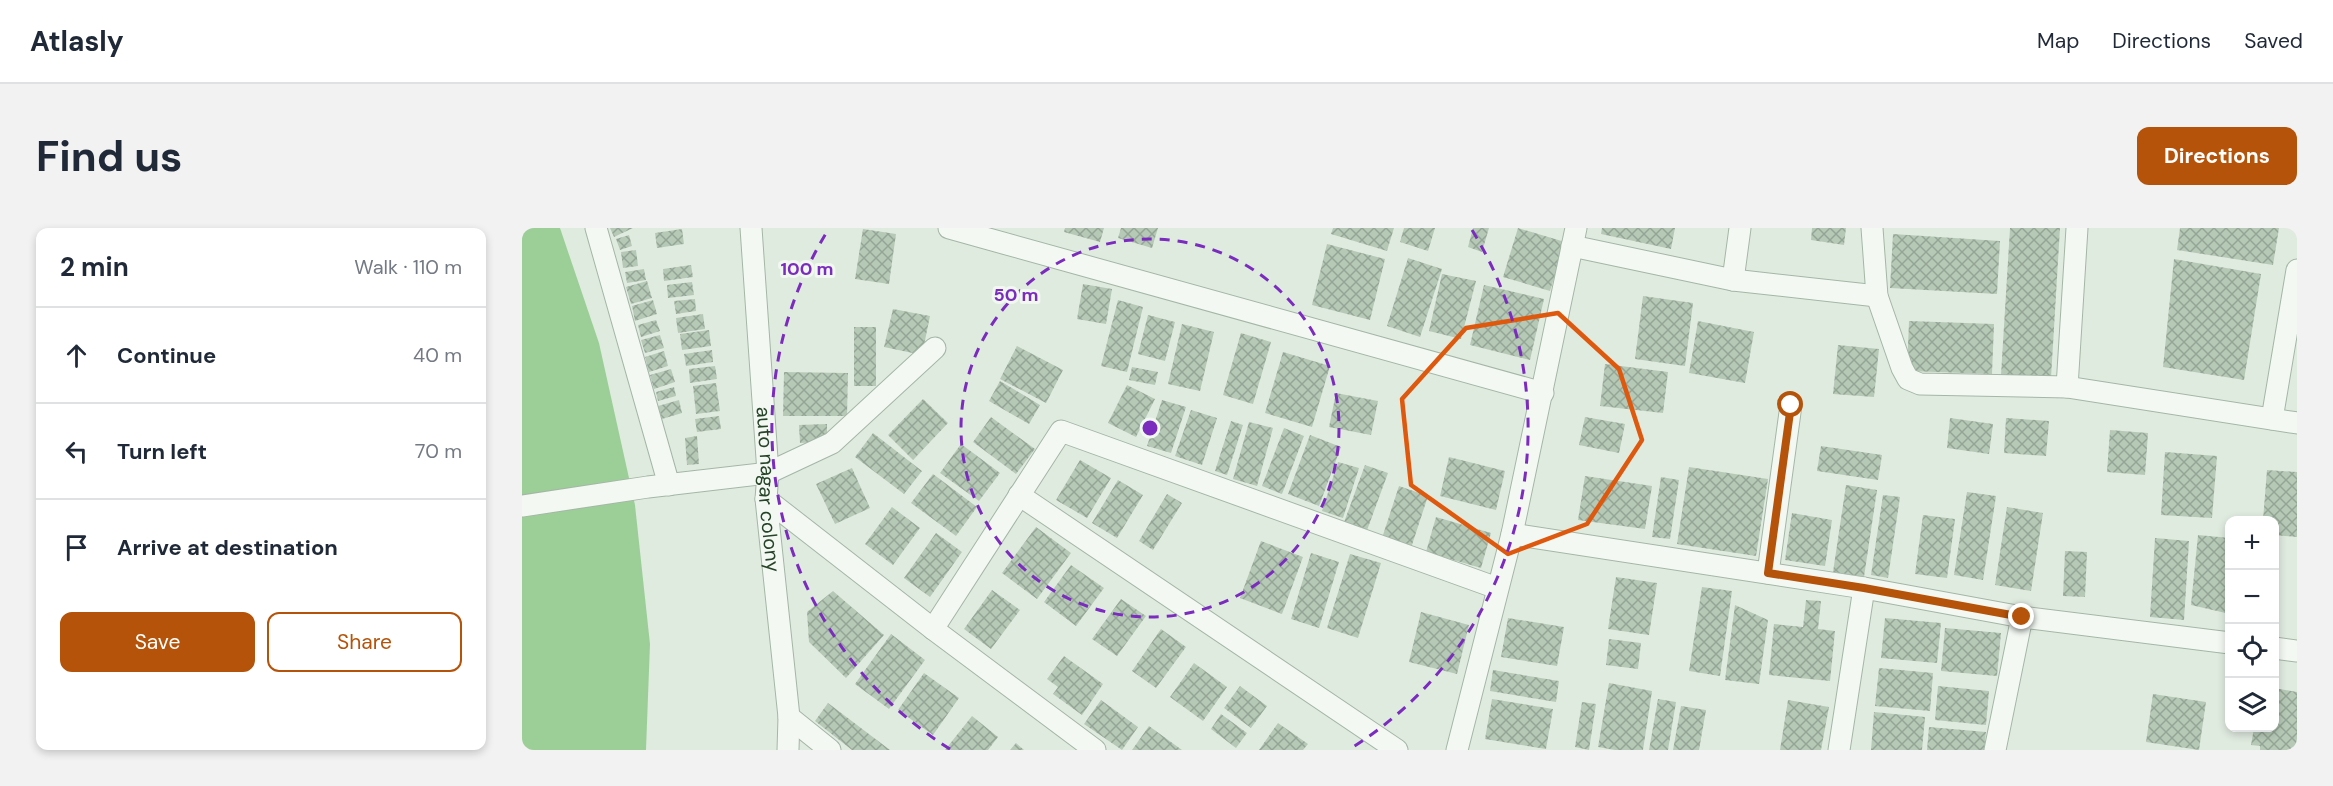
<!DOCTYPE html>
<html lang="en">
<head>
<meta charset="utf-8">
<style>
	:root { --surface:#fff; --page:#f2f2f3; --text:#1f2937; --muted:#747a83; --line:#e0e1e3; --accent:#b45309 }
	body { margin:0; font-family:"DM Sans",sans-serif; background:var(--page); color:var(--text) }
	.controls { position:absolute; right:18px; bottom:18px; display:grid; overflow:hidden; border-radius:12px; box-shadow:0 3px 9px #0003 }
	.controls button { width:54px; height:54px; display:grid; place-items:center; padding:0; border:0; border-bottom:2px solid var(--line); background:var(--surface); color:var(--text); font:30px sans-serif }
	.stop { position:absolute; width:18px; height:18px; margin:-14px; border:4px solid #b45309; border-radius:50%; background:#fff }
	.stop.end { background:#b45309; border-color:#fff; box-shadow:0 2px 6px #0008 }
	.list { margin:0; padding:0; list-style:none }
	h2 { display:flex; justify-content:space-between; align-items:center; height:78px; margin:0; padding:0 24px; font-size:26px }
	h2 small { font-size:20px; font-weight:400; color:var(--muted) }
	.list li { display:grid; grid-template-columns:39px 1fr auto; gap:18px; align-items:center; box-sizing:border-box; height:96px; padding:0 24px; border-top:2px solid var(--line) }
	.list b { display:block; font-size:22px; white-space:nowrap }
	.list em { font-size:20px; font-style:normal; color:var(--muted) }
	.actions { display:flex; gap:12px; padding:18px 24px }
	.actions a { flex:1; padding:14px 0; border:2px solid var(--accent); border-radius:12px; text-align:center; font-size:21px; color:var(--accent) }
	.actions .main { background:var(--accent); color:#fff }
	.icon { flex:none; width:33px; height:33px; fill:none; stroke:currentColor; stroke-width:2; stroke-linecap:round; stroke-linejoin:round }
	.map { position:relative; flex:none; width:1775px; height:522px; overflow:hidden; border-radius:12px }
	header { display:flex; align-items:center; gap:36px; box-sizing:border-box; height:84px; padding:0 30px; background:var(--surface); border-bottom:2px solid var(--line) }
	header strong { font-size:28px }
	nav { display:flex; gap:33px; margin-inline-start:auto; font-size:21px }
	.intro { display:flex; align-items:center; justify-content:space-between; box-sizing:border-box; height:144px; padding:0 36px }
	h1 { margin:0; font-size:42px }
	.button { padding:15px 27px; border-radius:12px; background:var(--accent); color:#fff; font-size:21px; font-weight:700 }
	main { display:flex; gap:36px; padding:0 36px }
	aside { flex:1; background:var(--surface); border-radius:12px; box-shadow:0 3px 9px #0003 }
	.map>svg:first-child { display:block }
	.water { fill:#9ccf97 }
	.building { fill:url(#building-cross-hatch) }
	.lines { fill:none; stroke-linecap:round; stroke-linejoin:round }
	.minor-casing { stroke:#a4b6a5; stroke-width:23 }
	.minor { stroke:#f3f8f3; stroke-width:21 }
	.route { stroke:#b45309; stroke-width:8 }
	.marked { fill:none; stroke:#de580d; stroke-width:4.5; stroke-linejoin:round }
	.ring { fill:none; stroke:#7b2cbf; stroke-width:3; stroke-dasharray:10 8 }
	.labels { text-anchor:middle; stroke-width:6; stroke-linejoin:round; paint-order:stroke }
	.street-label { font-size:20px; fill:#264427; stroke:#f0f8f0 }
	.centre { fill:#7b2cbf; stroke:#f0f8f0; stroke-width:3 }
	.ring-label { font-size:18px; text-anchor:middle; font-weight:bold; fill:#7b2cbf; stroke:#f0f8f0; stroke-width:6; stroke-linejoin:round; paint-order:stroke }
</style>
</head>
<body>
<header>
<strong>Atlasly</strong>
<nav><a>Map</a><a>Directions</a><a>Saved</a></nav>
</header>
<div class="intro"><h1>Find us</h1><a class="button">Directions</a></div>
<main>
<aside>
<h2>2 min<small>Walk · 110 m</small></h2>
<ul class="list">
<li><svg class="icon" aria-label="ahead" viewBox="0 0 24 24"><path d="M12 20V5M6 11l6-6 6 6"/></svg><div><b>Continue</b></div><em>40 m</em></li>
<li><svg class="icon" aria-label="left" viewBox="0 0 24 24"><path d="M17 20v-9H6M10 6l-5 5 5 5"/></svg><div><b>Turn left</b></div><em>70 m</em></li>
<li><svg class="icon" aria-label="arrive" viewBox="0 0 24 24"><path d="M6 21V4h12l-3 4 3 4H6"/></svg><div><b>Arrive at destination</b></div></li>
</ul>
<div class="actions"><a class="main">Save</a><a>Share</a></div>
</aside>
<div class="map">
<svg width="1775" height="522" viewBox="0 0 1775 522">
	<defs>
		<pattern id="building-cross-hatch" width="8" height="8" patternUnits="userSpaceOnUse" patternTransform="scale(1.5)"><rect width="8" height="8" fill="#b6c9b7"/><path d="M0 0l8 8M0 8l8-8" fill="none" stroke="#94a595"/></pattern>
	</defs>
	<rect width="100%" height="100%" fill="#e0ebe0"/>
	<path class="water" d="M0 0H38L77 115 113 277 128 416 124 522H0Z"/>
	<path class="building" d="M88 0H111L92 9Z
		M543 0H582L578 14 542 4Z
		M599 0H636L630 20 596 10Z
		M811 0H872L865 23 809 6Z
		M882 0H913L906 23 878 14Z
		M951 0H967L960 24 946 19Z
		M996 0 1043 14 1028 63 981 49Z
		M1080 0H1153L1149 21 1079 6Z
		M1290 0H1324L1322 17 1289 12Z
		M1488 0H1538L1529 150 1479 147Z
		M1658 0H1757L1751 37 1655 22Z
		M160 1 162 16 135 20 133 5Z
		M341 1 374 6 367 56 333 51Z
		M1371 6 1478 13 1475 66 1368 60Z
		M107 7 110 18 98 22 94 11Z
		M805 16 863 31 848 92 790 77Z
		M114 22 116 38 101 40 99 24Z
		M886 30 920 41 898 109 865 98Z
		M1652 31 1739 46 1722 152 1641 139Z
		M169 37 171 49 142 53 141 41Z
		M122 41 124 52 105 55 103 44Z
		M920 46 954 53 939 111 907 103Z
		M125 53 130 70 109 76 104 59Z
		M170 54 172 67 146 70 145 57Z
		M561 56 590 61 584 96 555 91Z
		M962 57 1022 71 1008 132 948 117Z
		M1121 68 1171 75 1163 138 1113 131Z
		M173 71 174 83 154 86 152 73Z
		M131 72 135 86 113 93 110 78Z
		M596 72 621 79 605 144 579 138Z
		M371 81 408 88 400 127 362 119Z
		M181 86 183 101 156 105 154 90Z
		M626 87 653 94 643 133 616 126Z
		M134 92 138 103 119 109 116 97Z
		M1176 93 1232 104 1223 155 1167 145Z
		M1387 93 1472 96 1470 146 1385 143Z
		M660 96 692 104 678 163 646 156Z
		M332 99H354V158H332Z
		M187 102 189 118 160 122 158 106Z
		M719 105 749 114 731 176 701 167Z
		M138 107 142 120 123 125 119 112Z
		M1316 117 1357 121 1352 169 1311 166Z
		M495 118 541 142 524 175 478 151Z
		M190 122 191 134 164 138 162 126Z
		M142 123 146 138 127 144 123 129Z
		M761 124 808 138 790 199 743 185Z
		M1083 136 1146 144 1141 185 1078 178Z
		M193 138 195 151 168 155 167 141Z
		M610 139 636 144 633 157 607 152Z
		M149 141 153 154 132 161 128 147Z
		M262 144 326 145 325 188H261Z
		M478 153 518 177 507 196 467 173Z
		M194 155 198 183 174 186 171 158Z
		M605 157 633 171 614 209 586 195Z
		M152 159 154 168 136 173 134 164Z
		M814 165 856 173 849 207 807 199Z
		M401 171 426 195 391 232 366 207Z
		M157 172 160 185 140 191 136 178Z
		M640 172 664 179 649 225 625 218Z
		M669 182 695 190 680 237 653 228Z
		M197 188 199 201 175 204 173 191Z
		M469 189 513 221 494 246 451 214Z
		M1063 189 1103 196 1097 225 1057 217Z
		M1428 190 1471 196 1467 226 1425 220Z
		M1484 190 1527 193 1524 228 1482 225Z
		M709 193 721 197 705 247 693 243Z
		M727 194 751 200 735 258 711 251Z
		M305 196V214L278 215 277 197Z
		M762 200 782 208 760 266 740 258Z
		M1588 202 1626 205 1623 247 1585 244Z
		M351 205 400 243 382 266 333 229Z
		M788 207 819 219 797 278 766 266Z
		M175 208 177 236 165 237 163 210Z
		M439 216 478 245 457 273 418 245Z
		M1299 218 1360 227 1356 252 1295 243Z
		M1643 224 1695 228 1690 290 1639 287Z
		M927 229 983 243 974 282 918 268Z
		M558 232 589 250 565 290 534 272Z
		M816 234 837 240 821 290 800 283Z
		M843 237 866 245 844 305 821 297Z
		M1167 239 1246 251 1234 328 1155 316Z
		M330 240 348 280 313 296 294 256Z
		M1745 242 1775 244V309L1752 307V292H1741Z
		M411 246 455 279 434 308 389 275Z
		M1063 248 1130 258 1123 301 1056 292Z
		M1139 249 1157 252 1148 311 1130 309Z
		M596 252 621 267 595 310 570 295Z
		M1324 257 1355 262 1342 349 1311 344Z
		M877 258 906 268 889 320 860 310Z
		M1445 264 1474 268 1461 352 1432 347Z
		M645 266 660 275 631 322 617 313Z
		M1361 267 1378 269 1366 350 1349 347Z
		M370 279 398 300 371 337 343 316Z
		M1485 279 1521 285 1509 363 1473 357Z
		M1270 285 1310 292 1303 338 1263 332Z
		M1401 287 1433 291 1425 350 1393 346Z
		M914 289 969 305 959 340 904 324Z
		M514 299 549 325 515 371 480 345Z
		M414 305 440 324 408 369 382 350Z
		M1676 307 1708 310V386L1669 377Z
		M1633 310 1667 313 1662 392 1628 389Z
		M739 313 781 329 760 386 718 370Z
		M1543 323 1565 324 1563 369 1541 368Z
		M789 325 817 334 797 400 769 391Z
		M828 326 859 335 836 410 805 400Z
		M549 337 582 360 554 398 522 374Z
		M1094 349 1135 355 1127 407 1086 401Z
		M1180 359 1210 363 1198 448 1167 443Z
		M470 362 498 382 469 421 442 401Z
		M311 363 362 407 324 450 287 414 285 384Z
		M599 371 624 388 595 428 570 411Z
		M1284 372 1299 373 1296 401 1313 403 1308 453 1247 447 1252 396 1281 399Z
		M1213 377 1246 392 1237 456 1203 452Z
		M899 384 947 397 935 446 887 434Z
		M986 390 1042 399 1035 438 979 429Z
		M1363 390 1419 395 1415 435 1359 430Z
		M1423 400 1479 405 1475 448 1419 443Z
		M639 401 664 419 634 460 610 443Z
		M369 406 403 432 367 481 333 456Z
		M1087 411 1119 415 1116 441 1084 437Z
		M542 428 581 456 560 487 531 466 536 459 525 451Z
		M672 435 705 459 681 493 648 469Z
		M1357 440 1411 445 1408 483 1353 478Z
		M971 442 1037 453 1034 474 968 463Z
		M402 445 437 470 411 507 376 482Z
		M1087 455 1130 463 1121 522H1093L1076 519Z
		M718 458 745 478 729 500 702 480Z
		M1416 458 1467 463 1464 497 1413 492Z
		M1752 460 1775 464V522H1738V518L1729 517 1732 500H1752Z
		M1631 466 1684 474 1677 522 1624 514Z
		M970 471 1031 481 1024 521 963 511Z
		M1136 471 1154 474 1146 522H1127Z
		M579 472 616 499 600 522 562 496Z
		M1266 472 1307 479 1299 522H1258Z
		M1060 474 1074 476 1067 522 1053 519Z
		M306 475 368 522H330L293 493Z
		M1159 478 1184 482 1177 522H1151Z
		M1352 484 1403 489 1400 522H1349Z
		M699 486 725 505 714 520 689 501Z
		M450 488 476 509 466 522H423Z
		M756 495 786 516 781 522H737Z
		M627 498 660 522H610Z
		M1407 499 1464 504 1462 522H1405Z
		M494 515 502 522H488Z"/>
	<g class="lines">
		<g class="minor-casing">
			<g id="minor">
				<path d="M74 0 147 257"/>
				<path id="s1" d="M229 0 246 245 244 271 267 489 266 522"/>
				<path d="M427 0 1021 165"/>
				<path d="M1350 0 1355 68 1380 140 1386 151 1398 156 1545 159 1775 195"/>
				<path d="M1050 18 1211 52 1355 68"/>
				<path d="M1211 52 1218 0"/>
				<path d="M1545 159 1555 0"/>
				<path d="M1750 191 1775 42"/>
				<path d="M497 267 875 522"/>
				<path d="M244 271 411 401 573 522"/>
				<path d="M0 278 126 259 246 245 310 215 413 120"/>
				<path d="M990 306 1342 360 1500 389 1708 415"/>
				<path d="M1246 345 1269 177"/>
				<path d="M411 401 539 203 975 360"/>
				<path d="M1752 420 1775 423"/>
				<path d="M267 489 308 522"/>
				<path d="M935 522 990 306 1054 0"/>
				<path d="M1317 522 1342 360"/>
				<path d="M1473 522 1500 389"/>
			</g>
		</g>
		<use href="#minor" class="minor"/>
	</g>
	<g class="lines">
		<path class="route" d="M1269 177 1246 345 1342 360 1500 389"/>
	</g>
	<path class="marked" d="M1036 85 1097 141 1120 212 1065 296 986 326 889 257 880 171 944 100Z"/>
	<g class="ring">
		<circle cx="628" cy="200" r="189"/>
		<path d="M428 521A378 378 0 0 1 306 2M950 2A378 378 0 0 1 828 521"/>
	</g>
	<g class="labels">
		<g class="street-label">
			<text dy="7" stroke="none"><textPath href="#s1" startOffset="262">auto nagar colony</textPath></text>
		</g>
	</g>
	<circle cx="628" cy="200" r="9" class="centre"/>
	<g class="ring-label">
		<text x="285" y="47">100 m</text>
		<text x="494" y="73">50 m</text>
	</g>
</svg>
<div class="controls">
<button>+</button>
<button>−</button>
<button><svg class="icon" aria-label="locate" viewBox="0 0 24 24"><circle cx="12" cy="12" r="6"/><path d="M12 2v4M12 18v4M2 12h4M18 12h4"/></svg></button>
<button><svg class="icon" aria-label="layers" viewBox="0 0 24 24"><path d="M12 4l9 5-9 5-9-5zM3 14l9 5 9-5"/></svg></button>
</div>
<div class="stop" style="left:1269px;top:177px"></div>
<div class="stop end" style="left:1500px;top:389px"></div>
</div>
</main>
</body>
</html>
